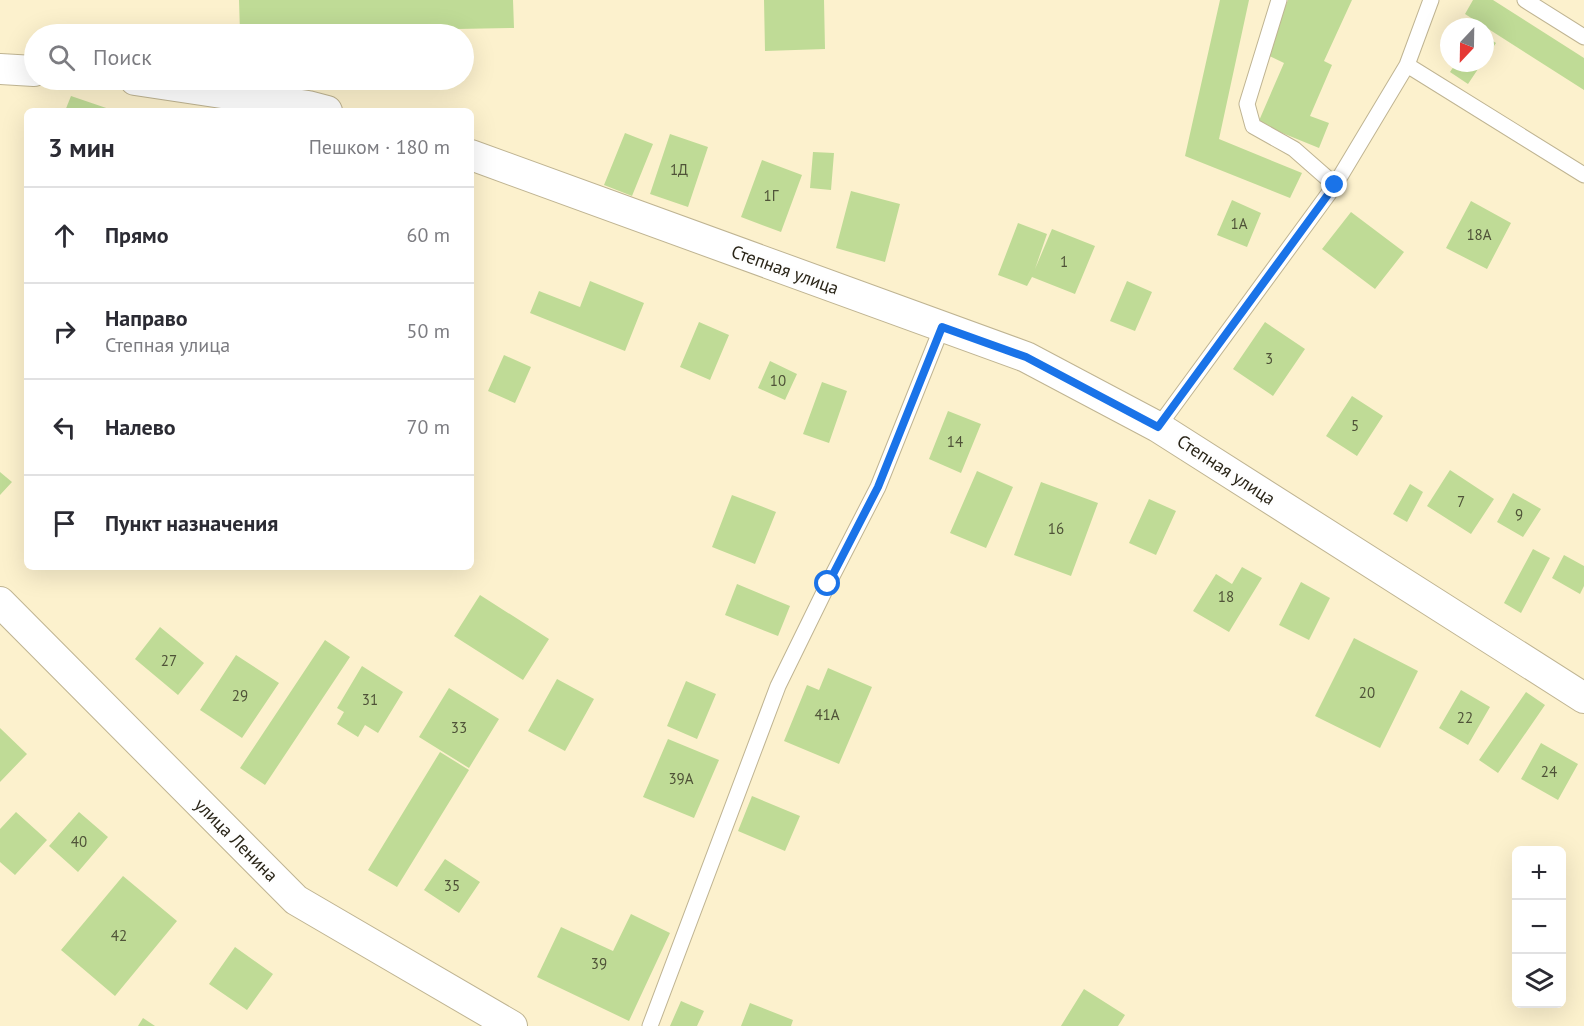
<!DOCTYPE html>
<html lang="ru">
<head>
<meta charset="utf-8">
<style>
	:root { --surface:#fff; --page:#f7f7f7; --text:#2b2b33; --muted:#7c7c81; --line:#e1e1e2 }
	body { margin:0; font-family:"PT Sans",sans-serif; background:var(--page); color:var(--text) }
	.controls { position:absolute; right:18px; bottom:18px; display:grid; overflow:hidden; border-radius:9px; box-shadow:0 6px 24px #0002 }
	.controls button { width:54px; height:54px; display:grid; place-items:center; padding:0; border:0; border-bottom:2px solid var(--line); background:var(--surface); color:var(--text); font:30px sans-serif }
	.compass { position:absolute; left:1440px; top:18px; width:54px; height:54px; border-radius:50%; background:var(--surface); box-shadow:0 6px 24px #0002; rotate:202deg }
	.stop { position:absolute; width:18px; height:18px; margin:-14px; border:4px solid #1a73e8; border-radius:50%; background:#fff }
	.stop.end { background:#1a73e8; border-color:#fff; box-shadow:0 2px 6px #0008 }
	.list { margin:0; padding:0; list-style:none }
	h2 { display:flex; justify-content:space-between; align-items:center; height:78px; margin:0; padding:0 24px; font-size:26px }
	h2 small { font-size:20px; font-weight:400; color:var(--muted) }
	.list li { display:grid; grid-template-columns:39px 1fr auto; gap:18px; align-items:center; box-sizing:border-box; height:96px; padding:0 24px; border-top:2px solid var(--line) }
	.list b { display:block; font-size:22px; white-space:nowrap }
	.list p { margin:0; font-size:20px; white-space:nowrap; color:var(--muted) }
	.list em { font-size:20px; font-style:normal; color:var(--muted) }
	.icon { flex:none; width:33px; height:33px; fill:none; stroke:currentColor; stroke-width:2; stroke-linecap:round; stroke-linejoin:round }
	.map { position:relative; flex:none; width:1584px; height:1026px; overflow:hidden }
	.search { position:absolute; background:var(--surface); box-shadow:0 6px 24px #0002; left:24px; top:24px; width:450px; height:66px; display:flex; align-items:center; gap:15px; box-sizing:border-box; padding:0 21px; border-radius:33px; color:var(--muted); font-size:22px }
	.panel { position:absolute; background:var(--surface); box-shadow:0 6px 24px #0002; left:24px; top:108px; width:450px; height:462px; border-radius:9px }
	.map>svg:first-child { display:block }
	.building { fill:#bfdb96 }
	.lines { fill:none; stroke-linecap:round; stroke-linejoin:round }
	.service-casing { stroke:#bfb492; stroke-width:17 }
	.minor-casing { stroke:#bfb492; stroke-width:32 }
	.service { stroke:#fff; stroke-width:15 }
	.minor { stroke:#fff; stroke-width:30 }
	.route { stroke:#1a73e8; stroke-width:8 }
	.labels { text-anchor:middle; stroke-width:5; stroke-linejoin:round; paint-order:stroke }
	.number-label { font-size:15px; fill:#4f5238 }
	.street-label { font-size:18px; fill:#2a2518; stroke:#fefefe }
</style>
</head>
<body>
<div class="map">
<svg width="1584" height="1026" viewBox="0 0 1584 1026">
	<rect width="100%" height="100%" fill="#fcf1cd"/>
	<path class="building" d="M239 0H513L514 28 240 33Z
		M764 0H824L825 49 765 51Z
		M1220 0H1249L1219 139 1302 173 1290 198 1185 156Z
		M1288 0H1352L1324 61 1332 65 1310 116 1329 123 1319 148 1258 123 1284 63 1265 54Z
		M1473 0H1493L1584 58V90L1465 14Z
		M1485 36 1496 43 1485 59Z
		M1456 63H1482L1468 84 1450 72Z
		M71 96 115 111H65Z
		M625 133 653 144 632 196 604 185Z
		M670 134 708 147 688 207 650 194Z
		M813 152 834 153 831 190 810 188Z
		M762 160 802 175 781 232 741 217Z
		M851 191 900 204 885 262 836 248Z
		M1232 200 1261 213 1247 247 1217 235Z
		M1471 201 1511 223 1487 269 1446 248Z
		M1351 212 1404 252 1375 289 1322 249Z
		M1018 223 1047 234 1035 269 1052 229 1095 246 1075 294 1032 277 1027 286 998 275Z
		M590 281 644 303 625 351 530 313 539 291 580 307Z
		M1127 281 1152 292 1135 331 1110 321Z
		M699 322 729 335 710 380 680 367Z
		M1265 322 1305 349 1273 396 1233 369Z
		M504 355 531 367 515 403 488 391Z
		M770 361 797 374 785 400 758 388Z
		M822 382 847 391 829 443 803 434Z
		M1352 396 1383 416 1357 456 1326 436Z
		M948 411 981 424 961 473 929 459Z
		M1450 470 1494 499 1471 534 1427 506Z
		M977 471 1013 487 986 548 950 533Z
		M0 472 12 482 0 495Z
		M1041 482 1098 503 1071 576 1014 555Z
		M1410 484 1423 492 1407 522 1393 514Z
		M1513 493 1541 509 1523 537 1497 522Z
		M732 495 776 512 755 564 712 547Z
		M1149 499 1176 511 1156 555 1129 543Z
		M1533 549 1550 558 1521 613 1504 603Z
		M1564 555 1584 566V586L1580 594 1552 578Z
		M1242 567 1262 578 1229 632 1193 611 1216 574 1232 584Z
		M1301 582 1330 598 1309 640 1279 625Z
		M737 584 790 606 778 636 725 615Z
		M480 595 549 639 523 680 454 636Z
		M160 627 204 663 178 695 135 659Z
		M1354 638 1418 671 1380 748 1315 716Z
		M325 640 350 657 265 785 240 768Z
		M236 655 279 683 242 738 200 710Z
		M362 666 403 692 378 733 365 725 358 737 337 724 344 712 337 708Z
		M828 668 872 687 839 764 784 741 807 685 819 690Z
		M557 679 594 699 565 751 528 731Z
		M686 681 716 694 697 739 667 726Z
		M449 688 499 719 469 768 419 737Z
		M1461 690 1490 707 1468 745 1439 728Z
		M1526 692 1545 705 1498 773 1479 760Z
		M0 728 27 754 0 782Z
		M668 739 719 760 694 818 643 797Z
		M1541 743 1578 764 1558 800 1521 779Z
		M440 752 469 770 397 887 368 870Z
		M752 796 800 816 785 851 738 831Z
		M16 812 47 840 15 875 0 862V829Z
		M79 812 108 837 78 872 49 846Z
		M445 859 480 882 459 913 424 890Z
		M123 876 177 921 115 996 61 950Z
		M631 914 670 933 629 1021 537 977 561 927 613 951Z
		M235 947 273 974 247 1010 209 984Z
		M1084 989 1125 1015 1118 1026H1061Z
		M681 1001 704 1011 697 1026H670Z
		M750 1003 793 1020 791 1026H741Z
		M143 1018 155 1026H138Z"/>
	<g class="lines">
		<g class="service-casing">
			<path id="service" d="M1279 0 1247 104 1253 126 1294 149 1335 185
				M1525 0 1584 37
				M1407 65 1584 175
				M1158 427 1335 185 1407 65 1431 0
				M650 1026 778 686 828 584 878 487 942 327"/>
		</g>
		<g class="minor-casing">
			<path id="minor" d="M0 69 34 71
				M135 80 308 106 327 111
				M471 155 1026 357 1158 427 1584 698
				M0 602 296 900 512 1026"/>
		</g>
		<use href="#service" class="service"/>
		<use href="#minor" class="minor"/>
	</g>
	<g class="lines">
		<path class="route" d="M828 584 878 487 942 327 1026 357 1158 427 1335 185"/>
	</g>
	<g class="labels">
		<g class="number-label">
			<text x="679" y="175">1Д</text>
			<text x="771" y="201">1Г</text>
			<text x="1239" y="229">1А</text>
			<text x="1479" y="240">18А</text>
			<text x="1064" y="267">1</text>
			<text x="1269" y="364">3</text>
			<text x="778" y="386">10</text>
			<text x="1355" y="431">5</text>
			<text x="955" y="447">14</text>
			<text x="1461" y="507">7</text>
			<text x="1519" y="520">9</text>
			<text x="1056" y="534">16</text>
			<text x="1226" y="602">18</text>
			<text x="169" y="666">27</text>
			<text x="1367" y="698">20</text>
			<text x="240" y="701">29</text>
			<text x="370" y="705">31</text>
			<text x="827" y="720">41А</text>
			<text x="1465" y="723">22</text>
			<text x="459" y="733">33</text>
			<text x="1549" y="777">24</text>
			<text x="681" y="784">39А</text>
			<text x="79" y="847">40</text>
			<text x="452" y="891">35</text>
			<text x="119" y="941">42</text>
			<text x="599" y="969">39</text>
		</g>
		<g class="street-label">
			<text transform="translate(785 270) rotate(20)" y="6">Степная улица</text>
			<text transform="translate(1226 470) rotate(33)" y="6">Степная улица</text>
			<text transform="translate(236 840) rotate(45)" y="6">улица Ленина</text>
		</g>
	</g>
</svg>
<div class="controls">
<button>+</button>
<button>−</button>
<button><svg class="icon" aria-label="layers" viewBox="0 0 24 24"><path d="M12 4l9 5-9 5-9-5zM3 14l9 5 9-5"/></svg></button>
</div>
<svg class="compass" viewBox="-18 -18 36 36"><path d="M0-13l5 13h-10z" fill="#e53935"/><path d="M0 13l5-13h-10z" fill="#7c7c81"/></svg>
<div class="stop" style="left:828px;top:584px"></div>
<div class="stop end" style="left:1335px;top:185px"></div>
<div class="search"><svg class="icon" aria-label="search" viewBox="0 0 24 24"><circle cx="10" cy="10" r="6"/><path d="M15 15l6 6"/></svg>Поиск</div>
<section class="panel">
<h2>3 мин<small>Пешком · 180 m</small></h2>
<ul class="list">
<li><svg class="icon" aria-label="ahead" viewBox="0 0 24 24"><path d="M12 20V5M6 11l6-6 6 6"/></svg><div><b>Прямо</b></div><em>60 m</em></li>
<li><svg class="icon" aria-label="right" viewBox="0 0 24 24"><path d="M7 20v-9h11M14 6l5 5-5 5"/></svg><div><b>Направо</b><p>Степная улица</p></div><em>50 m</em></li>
<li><svg class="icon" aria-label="left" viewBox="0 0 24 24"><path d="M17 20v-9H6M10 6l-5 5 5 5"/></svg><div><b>Налево</b></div><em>70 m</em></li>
<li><svg class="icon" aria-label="arrive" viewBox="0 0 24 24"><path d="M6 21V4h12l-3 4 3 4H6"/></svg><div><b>Пункт назначения</b></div></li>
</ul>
</section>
</div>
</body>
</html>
